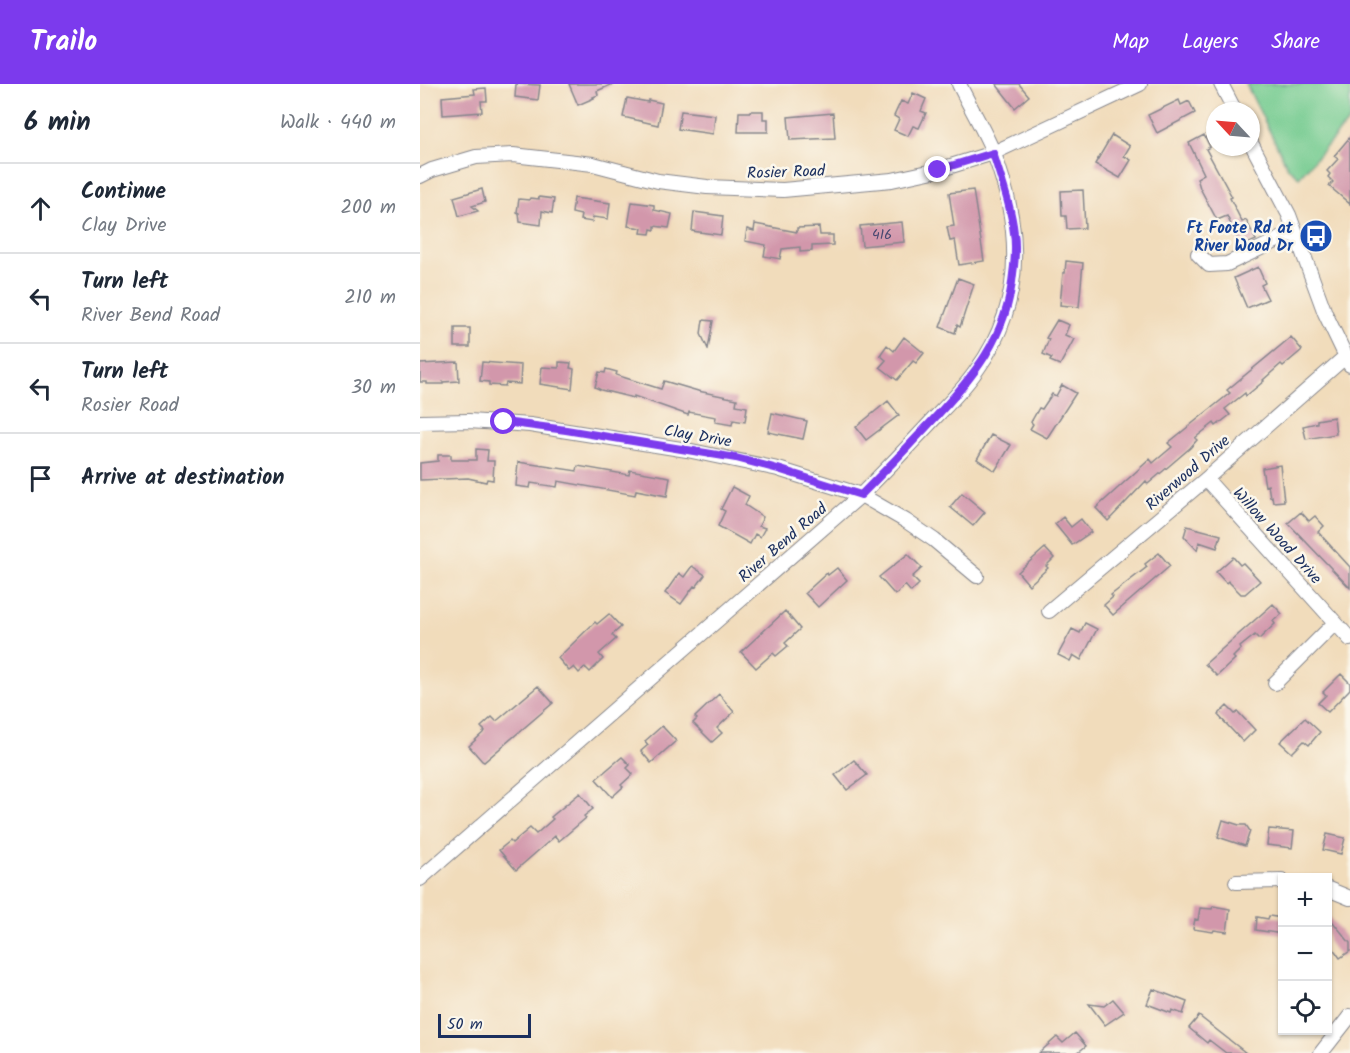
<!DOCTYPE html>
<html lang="en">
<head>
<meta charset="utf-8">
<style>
	:root { --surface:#fff; --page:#f2f2f3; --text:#1f2937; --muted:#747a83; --line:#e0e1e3; --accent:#7c3aed }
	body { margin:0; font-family:Kalam,sans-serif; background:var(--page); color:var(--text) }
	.controls { position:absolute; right:18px; bottom:18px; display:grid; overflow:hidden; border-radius:0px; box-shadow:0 2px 4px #0004 }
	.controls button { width:54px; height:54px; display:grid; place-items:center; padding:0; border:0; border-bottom:2px solid var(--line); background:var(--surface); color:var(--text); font:30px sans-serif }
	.compass { position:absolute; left:786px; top:18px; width:54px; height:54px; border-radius:50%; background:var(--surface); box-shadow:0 2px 4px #0004; rotate:296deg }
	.scale { position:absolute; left:18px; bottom:15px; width:93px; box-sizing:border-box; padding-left:6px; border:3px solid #1b2f5e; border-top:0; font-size:16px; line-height:21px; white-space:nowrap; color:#1b2f5e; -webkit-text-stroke:4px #fbf7ec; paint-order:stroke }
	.stop { position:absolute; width:18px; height:18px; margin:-14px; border:4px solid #7c3aed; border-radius:50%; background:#fff }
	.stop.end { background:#7c3aed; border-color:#fff; box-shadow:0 2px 6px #0008 }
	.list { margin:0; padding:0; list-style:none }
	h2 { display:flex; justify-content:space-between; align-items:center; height:78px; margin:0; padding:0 24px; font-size:26px }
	h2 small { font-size:20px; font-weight:400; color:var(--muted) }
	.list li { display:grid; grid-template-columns:39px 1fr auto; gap:18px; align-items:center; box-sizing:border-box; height:90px; padding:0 24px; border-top:2px solid var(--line) }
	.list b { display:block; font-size:22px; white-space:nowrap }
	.list p { margin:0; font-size:20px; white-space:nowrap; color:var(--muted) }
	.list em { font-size:20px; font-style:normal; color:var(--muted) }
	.icon { flex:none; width:33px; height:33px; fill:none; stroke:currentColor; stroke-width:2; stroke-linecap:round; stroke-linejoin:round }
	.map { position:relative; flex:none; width:930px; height:969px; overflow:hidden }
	header { display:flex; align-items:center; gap:36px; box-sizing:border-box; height:84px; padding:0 30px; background:var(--accent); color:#fff }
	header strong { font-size:28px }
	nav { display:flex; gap:33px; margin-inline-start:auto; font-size:21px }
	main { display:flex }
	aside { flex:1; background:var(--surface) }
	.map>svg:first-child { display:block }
	.green { fill:#74cb90; stroke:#487d77; stroke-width:1.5 }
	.building { fill:#d297ab }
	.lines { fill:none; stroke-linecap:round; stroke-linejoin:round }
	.minor-casing { stroke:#86868c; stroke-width:16 }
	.minor { stroke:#fff; stroke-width:14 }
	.route { stroke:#7c3aed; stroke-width:8 }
	.labels { text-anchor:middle; stroke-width:5; stroke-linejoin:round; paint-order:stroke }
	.number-label { font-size:14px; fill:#494971 }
	.street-label { font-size:16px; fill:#1b2f5e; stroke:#fbf7ec }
	.transit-label { font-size:16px; font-weight:bold; fill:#164399; stroke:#fbf7ec; text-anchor:end }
</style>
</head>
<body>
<header>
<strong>Trailo</strong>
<nav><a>Map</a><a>Layers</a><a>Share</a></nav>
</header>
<main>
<aside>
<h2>6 min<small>Walk · 440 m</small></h2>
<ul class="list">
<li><svg class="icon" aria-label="ahead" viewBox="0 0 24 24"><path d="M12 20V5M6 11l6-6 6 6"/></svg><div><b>Continue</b><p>Clay Drive</p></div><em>200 m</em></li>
<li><svg class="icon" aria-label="left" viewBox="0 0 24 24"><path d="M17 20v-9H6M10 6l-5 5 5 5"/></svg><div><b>Turn left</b><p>River Bend Road</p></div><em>210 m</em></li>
<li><svg class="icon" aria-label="left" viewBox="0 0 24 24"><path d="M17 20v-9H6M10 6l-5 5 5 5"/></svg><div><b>Turn left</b><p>Rosier Road</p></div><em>30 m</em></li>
<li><svg class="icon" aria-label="arrive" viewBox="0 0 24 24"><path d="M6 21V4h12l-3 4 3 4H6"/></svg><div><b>Arrive at destination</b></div></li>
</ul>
</aside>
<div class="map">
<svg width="930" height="969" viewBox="0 0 930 969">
	<rect width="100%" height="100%" fill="#fbf7ec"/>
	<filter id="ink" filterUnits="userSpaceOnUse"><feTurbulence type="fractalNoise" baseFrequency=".0167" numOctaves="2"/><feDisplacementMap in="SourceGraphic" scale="12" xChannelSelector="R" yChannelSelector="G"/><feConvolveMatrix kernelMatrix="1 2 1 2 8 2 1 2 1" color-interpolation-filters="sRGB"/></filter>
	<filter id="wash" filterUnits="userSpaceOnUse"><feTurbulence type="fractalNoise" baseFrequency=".008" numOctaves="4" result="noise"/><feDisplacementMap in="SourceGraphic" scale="24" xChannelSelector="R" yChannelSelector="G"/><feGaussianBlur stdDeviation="1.35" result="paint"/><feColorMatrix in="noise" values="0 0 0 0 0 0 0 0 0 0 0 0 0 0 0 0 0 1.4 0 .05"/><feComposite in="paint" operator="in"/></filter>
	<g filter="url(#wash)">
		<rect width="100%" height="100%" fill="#f1dcbb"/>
		<path class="green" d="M826 0H930V36L879 93 868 84Z"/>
		<g id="blocks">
			<path class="building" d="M96 0 120 1 118 16 95 13Z
				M149 0H193L177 7 178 11 173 13 174 14 158 21Z
				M576 0H599L609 12 595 24Z
				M66 4 67 17H61L62 28 23 31 22 13 55 10 54 5Z
				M493 9 506 15 501 27 506 29 499 44 493 42 488 52 474 46 479 35 474 32 481 17 488 20Z
				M207 14 228 18V16L242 19 238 41 203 33Z
				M759 16 761 21 769 17 775 29 737 49 728 31Z
				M261 27 295 31 293 50 258 45Z
				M330 27H343V35H348V48H318L319 28H330Z
				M413 29 415 54 370 56 368 33Z
				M692 51 710 62 704 72 711 76 700 94 675 80Z
				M784 51 790 63 786 65 812 113 810 114 822 138 826 136 836 156 821 163 807 132 797 136 780 104 777 94 784 90 769 59Z
				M930 53V120L909 102 913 98 908 93 910 90 907 87 918 75 914 72Z
				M62 105 65 118 52 122 58 127 39 132 34 113Z
				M553 106 564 177 539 181 535 156 530 157 527 143 534 142 529 109Z
				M663 106 665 144 647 145 646 132H642L641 107Z
				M119 113 134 115 132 129 122 127 121 141 100 138 99 129 97 128 99 115 109 116 110 114 119 115Z
				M154 114 190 119 188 135 173 133 172 138 160 136 161 131 152 129Z
				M212 118 234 121V126L252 130 249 144 235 142V146L231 145 230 150 221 149 222 144 208 142Z
				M274 128 303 132 301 151 272 147Z
				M482 138 484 158 442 162 440 142Z
				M335 140 377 148V144L399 143 400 151H413V161L392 162V167L380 168V163L362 165 360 175 344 172 346 161 325 157 327 145 334 147Z
				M646 177 663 179 659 223 640 221 643 189H645Z
				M838 183 845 199 841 201 848 215 827 224 814 194Z
				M538 194 554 200 540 243 537 241 535 249 520 243Z
				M283 236 293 237 288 265 281 250Z
				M637 236 649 241 645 251 654 255 640 281 630 277 632 274 623 270 629 255 626 254Z
				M35 244H50V263H35Z
				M484 253 504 269 496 279 493 277 477 296 460 283 466 276 460 271 467 261 474 267Z
				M871 253 882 266 863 282 861 280 843 296 844 297 826 312 825 309 805 325 810 331 796 342 794 339 775 354 777 356 770 364 728 400 726 397 688 437 676 424 730 375 733 379 752 363 748 359 810 309 807 306Z
				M38 278 39 297 23 298V300H7V298H0V280Z
				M62 278 101 281 100 300 86 299 85 302 69 301V298L60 297Z
				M139 278 151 279 150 284 154 285 152 305 120 300 122 283 139 284Z
				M186 285 197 288 196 291 241 305 244 297 278 307 317 315 316 321 327 323 325 338 313 336 312 341 295 338 296 333 269 328 268 331 214 312V314L181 306 175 303 179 288 185 289Z
				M642 301 656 309 627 354 610 345 613 340 611 338 619 324 622 325 632 310 636 312Z
				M468 317 479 331 446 356 436 343Z
				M352 329 387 337 383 355 348 348Z
				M914 333 916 350 886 355 883 342 897 339V336Z
				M571 351 591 361 575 387 557 375Z
				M56 365 68 366 67 377H74L73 396 67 395 66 398 48 394 0 396V379L18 377V371H31V376H56Z
				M98 378 157 387 158 382 209 391 210 386 250 393 247 412 216 406 215 411 138 397 137 403 111 399 110 404 96 402Z
				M860 381 864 417 853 418 852 412 850 413 848 401 845 402 842 384Z
				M312 403 329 412 325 421 343 433 339 442 345 444 340 453 335 450 330 460 298 442 305 427 301 425Z
				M542 409 565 428 553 442 530 423Z
				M881 428 889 437 895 432 904 442 898 448 930 483V504L868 439Z
				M643 433 651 443 661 435 671 448 652 461 635 440Z
				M767 442 801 451 797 464 779 458 777 466 764 452Z
				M625 464 634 474 626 482 628 484 609 501 598 488Z
				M739 469 750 482 693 531 684 521 693 513 691 511 727 483 725 480Z
				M488 470 502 484 492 493 499 500 491 508 485 501 475 511 459 493Z
				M813 473 820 481 823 479 840 497 825 510H821L808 497 806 499 796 488Z
				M272 482 285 491 276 503 274 502 261 520 245 509 259 489 264 493Z
				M417 484 427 496 398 523 385 509 407 489 408 491Z
				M853 520 862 530 853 537 855 540 839 555 835 551 820 563 821 565 813 573 815 575 797 592 785 580Z
				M365 527 380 545 365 559 368 562 356 572 353 569 336 584 321 568Z
				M189 530 201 543 192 551 196 555 179 570 183 575 170 588 165 583 159 589 154 583 149 587 138 574 175 538 177 540Z
				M665 539 677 545 661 576 653 571 650 577 638 571 652 545 660 549Z
				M921 590 930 599V605L908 628 898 619 906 611 903 608Z
				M118 602 133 619 64 678 62 677 49 662 65 647 61 643 72 633 76 637 79 635Z
				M299 610 314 628 297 644 302 649 292 658 273 639 277 635 275 633Z
				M807 622 815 630 818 628 835 646 823 658 798 631Z
				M885 634 900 648 889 661 884 657 872 669 860 658Z
				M242 642 256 657 231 679 221 667 228 661 225 657Z
				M202 673 210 681 207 684 213 690 201 701 203 703 192 713 176 695Z
				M434 676 447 691 427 706 415 691Z
				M160 709 173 725 164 732 166 734 139 757 135 752 96 786 79 766 90 757 92 759 110 744 116 750 133 735 131 733Z
				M803 736 819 741H826L830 747 825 762 798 753Z
				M849 745 874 747 872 764 847 761Z
				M907 750 925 754 921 770 903 766Z
				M793 822 810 825 807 848 794 846 793 848 773 845 775 835 778 836 780 824 792 825Z
				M849 832 862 834V850L836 846 837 833 848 835Z
				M908 832 930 859V867L920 874 908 857Z
				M733 905 767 918 763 930 752 926 751 929 727 920Z
				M693 915 704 928 685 941 669 920 684 922Z
				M779 932 826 969H806L789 956 787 959 769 944Z
				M655 949 666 962 657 969H619L637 953 643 959Z"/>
		</g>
	</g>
	<g filter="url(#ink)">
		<use href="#blocks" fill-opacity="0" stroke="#86868c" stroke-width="1.5"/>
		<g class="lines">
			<g class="minor-casing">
				<path id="minor" d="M801 0 815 27
					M831 59 869 131 905 229 930 281
					M0 92 12 86 56 73 93 71 173 80 238 97 287 103 363 106 472 96 518 86 573 69 720 0
					M778 170 789 181 807 180 875 148
					M0 338 49 337 110 341 267 366 358 385 441 411 486 437 514 456 557 492
					M786 395 930 555
					M629 527 786 395 925 273
					M855 599 915 539
					M0 795 441 411C465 387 488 363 511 338 526 322 543 306 556 287 605 220 602 144 574 70 564 46 550 23 539 0
					M816 798 862 797
					M908 805 930 814
					M901 969 930 932"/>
			</g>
			<use href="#minor" class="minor"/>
		</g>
	</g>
	<g class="lines" filter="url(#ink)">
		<path class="route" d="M84 338 146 346 316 374 358 385 441 411C465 387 488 363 511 338 553 293 587 254 593 190 595 176 596 162 594 149 591 122 581 95 573 69L518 86"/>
	</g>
	<defs>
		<g id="bus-disc" transform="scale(1.725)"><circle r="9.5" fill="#1a4fb4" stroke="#fbf7ec"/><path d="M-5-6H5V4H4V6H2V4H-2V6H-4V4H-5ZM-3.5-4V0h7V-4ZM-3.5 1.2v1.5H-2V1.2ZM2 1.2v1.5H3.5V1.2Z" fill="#fff"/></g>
	</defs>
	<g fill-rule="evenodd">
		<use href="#bus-disc" x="896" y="152"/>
	</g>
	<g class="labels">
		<g class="number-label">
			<text x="462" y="155">416</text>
		</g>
		<g class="street-label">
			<text transform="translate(366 87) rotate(-2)" y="6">Rosier Road</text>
			<text transform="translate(278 351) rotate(10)" y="6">Clay Drive</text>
			<text transform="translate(767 388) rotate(-41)" y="6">Riverwood Drive</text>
			<text transform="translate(858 451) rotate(48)" y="6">Willow Wood Drive</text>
			<text transform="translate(362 458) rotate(-41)" y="6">River Bend Road</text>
		</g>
		<g class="transit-label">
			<text x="873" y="149">Ft Foote Rd at<tspan x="873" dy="18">River Wood Dr</tspan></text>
		</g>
	</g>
</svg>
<div class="controls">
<button>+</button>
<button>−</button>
<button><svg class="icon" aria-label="locate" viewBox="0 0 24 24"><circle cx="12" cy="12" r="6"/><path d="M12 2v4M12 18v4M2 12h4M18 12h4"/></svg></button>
</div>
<svg class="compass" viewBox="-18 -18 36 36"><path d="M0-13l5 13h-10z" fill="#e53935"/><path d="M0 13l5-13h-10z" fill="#747a83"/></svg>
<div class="scale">50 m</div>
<div class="stop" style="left:84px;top:338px"></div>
<div class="stop end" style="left:518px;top:86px"></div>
</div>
</main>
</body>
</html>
